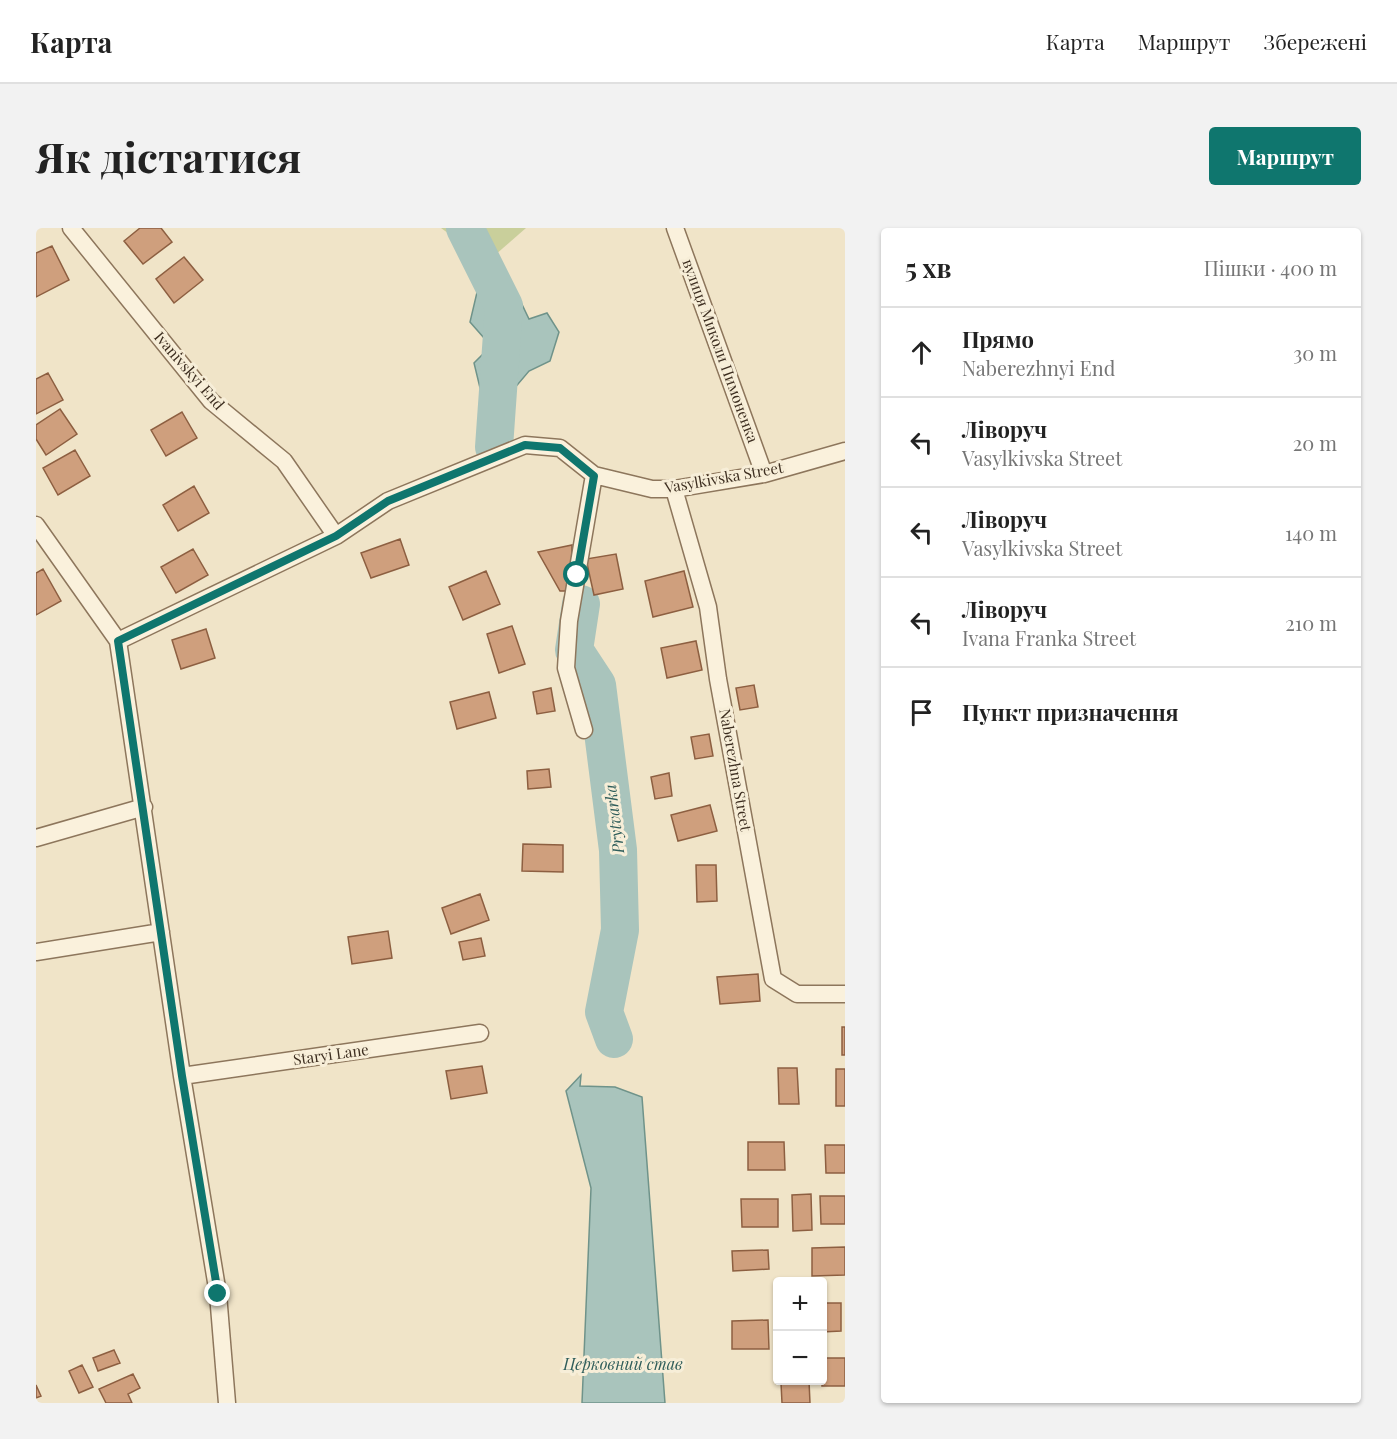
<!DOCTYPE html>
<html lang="uk">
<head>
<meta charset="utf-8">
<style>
	:root { --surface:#fff; --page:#f2f2f2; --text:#222; --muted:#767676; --line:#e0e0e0; --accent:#0f766e }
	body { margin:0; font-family:"Playfair Display",serif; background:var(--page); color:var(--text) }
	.controls { position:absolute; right:18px; bottom:18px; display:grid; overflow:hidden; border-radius:6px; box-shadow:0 2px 4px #0004 }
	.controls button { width:54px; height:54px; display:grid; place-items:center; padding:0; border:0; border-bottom:2px solid var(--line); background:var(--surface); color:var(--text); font:30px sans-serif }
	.stop { position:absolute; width:18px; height:18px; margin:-14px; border:4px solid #0f766e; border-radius:50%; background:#fff }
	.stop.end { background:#0f766e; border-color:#fff; box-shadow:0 2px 6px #0008 }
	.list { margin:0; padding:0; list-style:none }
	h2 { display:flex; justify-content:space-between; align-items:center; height:78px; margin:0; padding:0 24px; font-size:26px }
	h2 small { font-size:20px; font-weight:400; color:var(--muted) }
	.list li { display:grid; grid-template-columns:39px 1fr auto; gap:18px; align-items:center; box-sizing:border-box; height:90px; padding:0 24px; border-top:2px solid var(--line) }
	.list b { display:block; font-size:22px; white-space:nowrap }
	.list p { margin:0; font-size:20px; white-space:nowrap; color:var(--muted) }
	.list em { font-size:20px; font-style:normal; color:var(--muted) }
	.icon { flex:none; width:33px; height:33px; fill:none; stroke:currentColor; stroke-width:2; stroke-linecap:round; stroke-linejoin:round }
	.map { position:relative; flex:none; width:809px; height:1175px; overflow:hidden; border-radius:6px }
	header { display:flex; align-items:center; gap:36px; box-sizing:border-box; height:84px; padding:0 30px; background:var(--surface); border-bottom:2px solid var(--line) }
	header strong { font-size:28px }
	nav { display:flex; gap:33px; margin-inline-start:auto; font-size:21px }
	.intro { display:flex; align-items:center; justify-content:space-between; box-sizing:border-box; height:144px; padding:0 36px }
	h1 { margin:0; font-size:42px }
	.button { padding:15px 27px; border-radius:6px; background:var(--accent); color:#fff; font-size:21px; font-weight:700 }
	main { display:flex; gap:36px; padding:0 36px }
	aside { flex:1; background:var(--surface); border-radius:6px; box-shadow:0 2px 4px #0004 }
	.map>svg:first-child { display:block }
	.green { fill:#c9cf9b }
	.water { fill:#a9c4bc; stroke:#6f938a; stroke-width:1.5 }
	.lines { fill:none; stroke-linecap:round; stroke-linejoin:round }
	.river { stroke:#a9c4bc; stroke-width:38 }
	.building { fill:#cf9f7d; stroke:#8d5f41; stroke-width:1.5 }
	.minor-casing { stroke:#8d765c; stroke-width:19 }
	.minor { stroke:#faf1dc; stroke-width:16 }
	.route { stroke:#0f766e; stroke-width:8 }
	.labels { text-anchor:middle; stroke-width:6; stroke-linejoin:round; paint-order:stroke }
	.street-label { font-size:15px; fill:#3d2e20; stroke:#f7eed8 }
	.water-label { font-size:16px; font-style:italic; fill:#2f5d5a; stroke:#f7eed8 }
</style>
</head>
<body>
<header>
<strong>Карта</strong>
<nav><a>Карта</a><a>Маршрут</a><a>Збережені</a></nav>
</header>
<div class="intro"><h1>Як дістатися</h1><a class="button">Маршрут</a></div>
<main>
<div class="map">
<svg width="809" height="1175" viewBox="0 0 809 1175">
	<rect width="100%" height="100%" fill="#f0e4c8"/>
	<path class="green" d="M405 0H490L451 34Z"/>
	<path class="water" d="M442 60 481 66 493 91 511 85 523 104 514 133 493 143 466 175 445 164 438 135 455 118 434 94Z
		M545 847 544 858 579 859 606 869 629 1175H546L555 960 530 863Z"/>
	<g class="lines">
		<path class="river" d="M429 0 468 78 458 219
			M545 376 538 422 561 457 582 622 584 702 568 784 578 811"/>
	</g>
	<path class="building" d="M104 0H125L136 14 107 36 88 13Z
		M16 18 33 52 0 69V25Z
		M148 29 167 52 138 75 120 51Z
		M12 145 27 172 0 186V151Z
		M24 181 41 206 10 227 0 211V197Z
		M146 184 161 210 130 228 115 202Z
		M39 222 54 248 22 267 7 240Z
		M158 258 173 285 142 303 127 277Z
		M364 311 373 337 335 350 325 325Z
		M536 317 535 363H524L502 324Z
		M157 321 172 347 140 365 125 339Z
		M580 326 587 361 558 367 550 331Z
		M7 341 25 373 0 387V345Z
		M450 343 464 376 427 392 413 359Z
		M648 343 657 379 617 389 609 353Z
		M476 398 489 436 463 445 451 406Z
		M170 401 179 430 145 441 136 412Z
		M660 413 666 442 631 450 625 420Z
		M718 457 722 479 704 482 700 460Z
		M515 460 519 483 501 486 497 464Z
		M453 464 460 490 421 501 414 474Z
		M673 506 677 528 659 531 655 509Z
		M513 541 515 559 492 561 491 543Z
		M633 545 636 568 619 571 615 549Z
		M674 577 681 603 642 613 635 587Z
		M487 616 527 617V644L486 643Z
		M660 637H680L681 673 661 674Z
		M444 666 453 692 415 706 406 680Z
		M352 703 356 730 316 736 312 709Z
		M445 710 449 728 427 732 423 714Z
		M722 746 724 773 684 776 681 749Z
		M806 799H809V827H806Z
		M446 838 451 865 415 871 410 843Z
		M742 840H761L763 876H743Z
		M800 841H809V878H800Z
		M712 914H748L749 942H712Z
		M789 917H809V945H790Z
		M775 966 776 1002 757 1003 756 967Z
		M784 968H809V996H785Z
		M705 971H742V999H706Z
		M809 1019V1047L776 1048V1020Z
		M732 1022 733 1041 697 1043 696 1023Z
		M786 1075H805V1103L786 1104Z
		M732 1092 733 1121H696V1093Z
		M78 1122 84 1135 62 1143 57 1130Z
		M786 1130H809V1158H786Z
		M46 1137 57 1159 43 1165 33 1143Z
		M97 1146 104 1160 92 1166 96 1175H70L63 1161Z
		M773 1153 774 1175H746L745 1155Z
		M0 1157 5 1168 0 1170Z"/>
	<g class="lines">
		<g class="minor-casing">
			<path id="minor" d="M35 0 175 173 248 233 300 308
				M639 0 728 246
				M638 261 672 379 682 451 737 751 761 766H809
				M0 297 82 413 146 848 182 1066 191 1175
				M82 413 300 308 352 273 489 217 524 220 558 247 616 261H638L728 246 809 223
				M548 502 530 440 533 393 558 247
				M0 610 108 579
				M0 724 125 704
				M146 848 444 805"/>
		</g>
		<use href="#minor" class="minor"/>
	</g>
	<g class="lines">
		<path class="route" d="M182 1066 146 848 82 413 300 308 352 273 489 217 524 220 558 248 541 347"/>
	</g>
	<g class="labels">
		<g class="street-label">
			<text transform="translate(684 123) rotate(70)" y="5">вулиця Миколи Пимоненка</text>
			<text transform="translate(153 143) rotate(49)" y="5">Ivanivskyi End</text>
			<text transform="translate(688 250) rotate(-10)" y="5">Vasylkivska Street</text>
			<text transform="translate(699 542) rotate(80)" y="5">Naberezhna Street</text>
			<text transform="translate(295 827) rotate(-8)" y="5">Staryi Lane</text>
		</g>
		<g class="water-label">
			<text transform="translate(578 591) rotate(-97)" y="6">Prytvarka</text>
			<text x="587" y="1142">Церковний став</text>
		</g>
	</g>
</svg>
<div class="controls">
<button>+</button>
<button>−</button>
</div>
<div class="stop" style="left:541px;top:347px"></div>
<div class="stop end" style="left:182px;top:1066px"></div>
</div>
<aside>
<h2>5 хв<small>Пішки · 400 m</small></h2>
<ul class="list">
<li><svg class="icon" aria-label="ahead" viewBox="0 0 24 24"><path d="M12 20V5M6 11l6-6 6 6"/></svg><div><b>Прямо</b><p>Naberezhnyi End</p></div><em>30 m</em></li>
<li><svg class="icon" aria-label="left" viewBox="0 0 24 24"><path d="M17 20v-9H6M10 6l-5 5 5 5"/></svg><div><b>Ліворуч</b><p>Vasylkivska Street</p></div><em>20 m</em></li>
<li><svg class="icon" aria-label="left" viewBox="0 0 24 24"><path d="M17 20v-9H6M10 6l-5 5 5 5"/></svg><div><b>Ліворуч</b><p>Vasylkivska Street</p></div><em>140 m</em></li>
<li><svg class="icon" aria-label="left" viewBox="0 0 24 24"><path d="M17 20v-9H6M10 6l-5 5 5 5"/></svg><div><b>Ліворуч</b><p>Ivana Franka Street</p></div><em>210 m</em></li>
<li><svg class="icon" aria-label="arrive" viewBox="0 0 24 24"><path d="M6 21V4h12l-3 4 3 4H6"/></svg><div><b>Пункт призначення</b></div></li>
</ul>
</aside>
</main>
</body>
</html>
